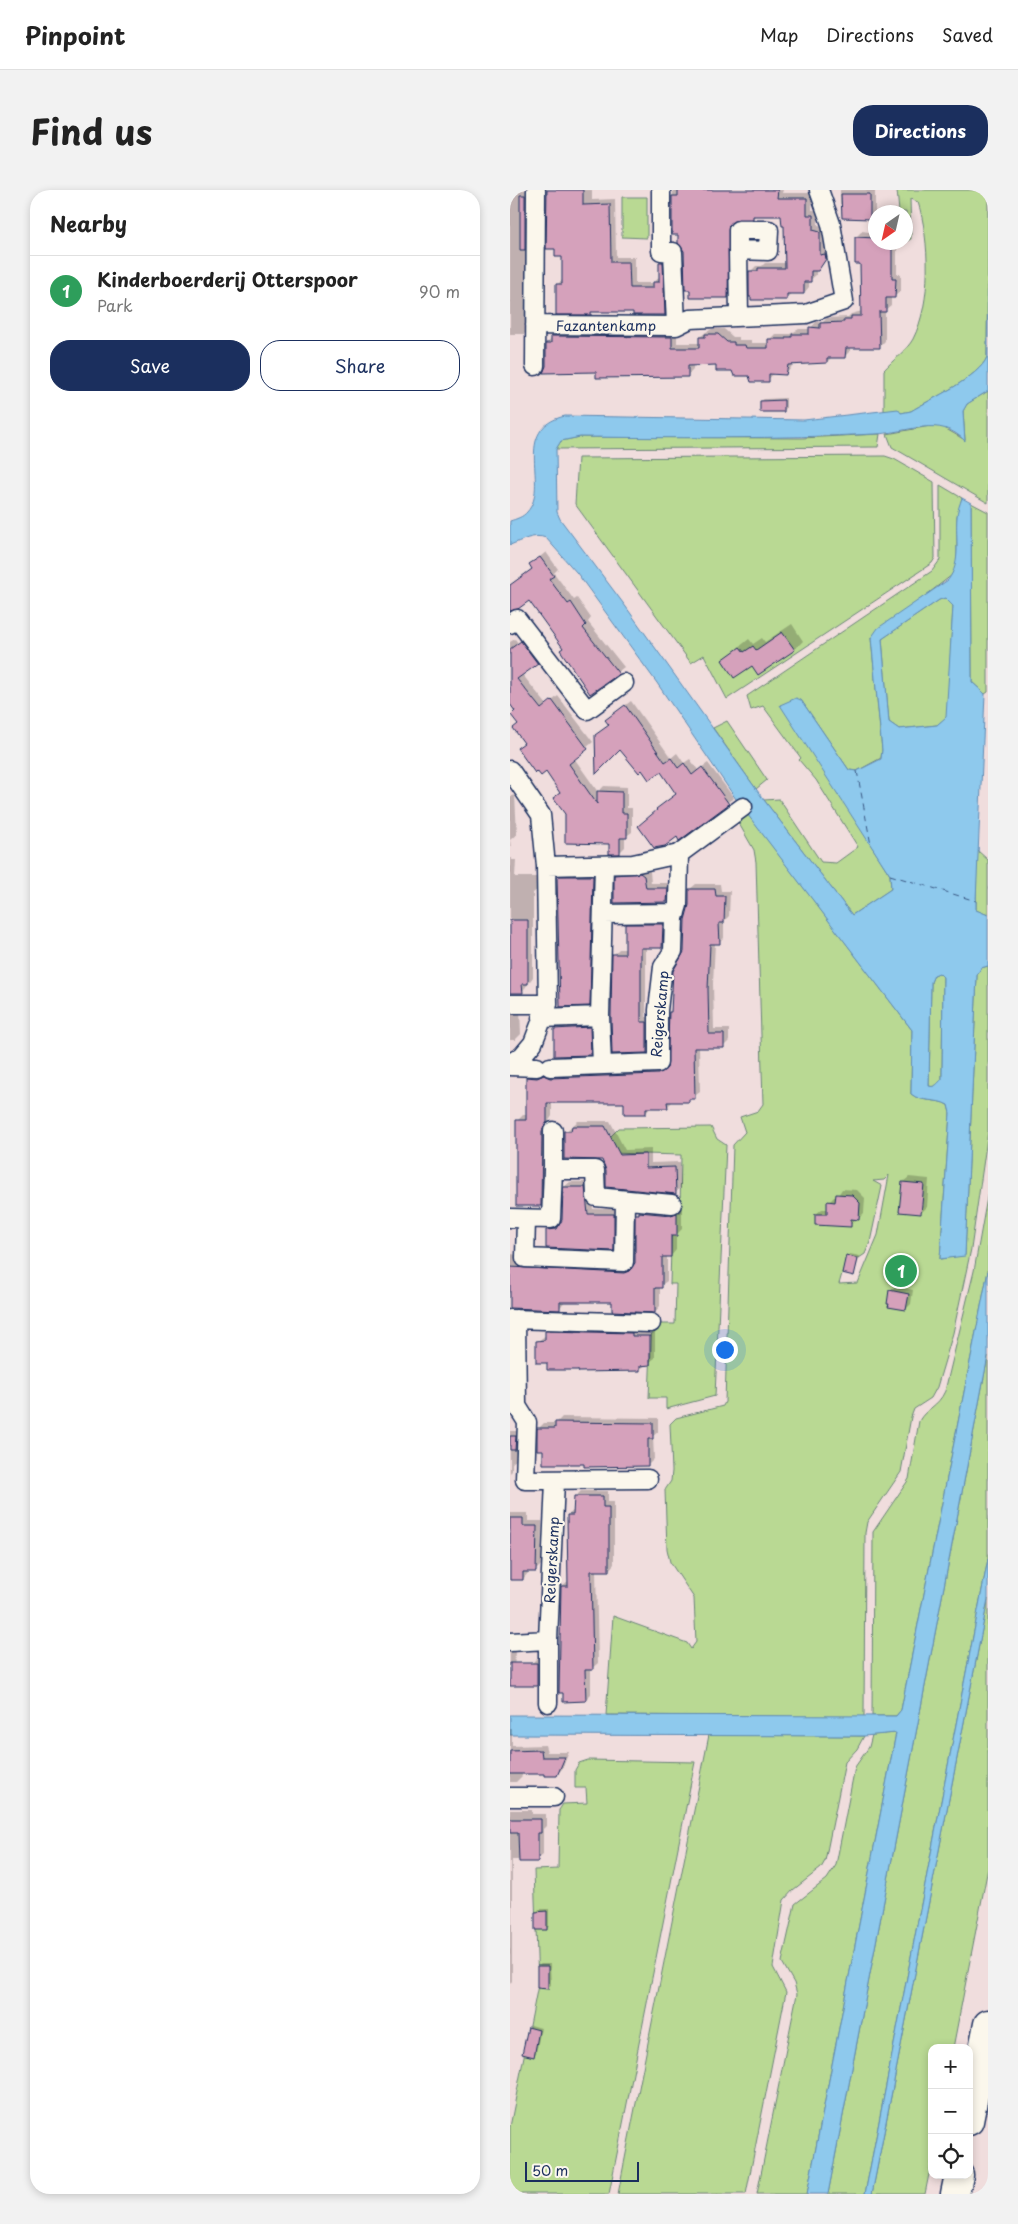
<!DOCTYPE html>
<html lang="en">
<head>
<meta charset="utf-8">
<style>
	:root { --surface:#fff; --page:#f2f2f2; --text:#222; --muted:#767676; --line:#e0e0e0; --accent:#1b2f5e }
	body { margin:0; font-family:"Playpen Sans",sans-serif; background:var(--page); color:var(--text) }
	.controls { position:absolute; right:15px; bottom:15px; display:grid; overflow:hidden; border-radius:10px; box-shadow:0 2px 8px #0003 }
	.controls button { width:45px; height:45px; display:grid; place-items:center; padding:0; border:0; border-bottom:1px solid var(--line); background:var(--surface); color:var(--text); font:25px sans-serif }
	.compass { position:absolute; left:358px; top:15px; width:45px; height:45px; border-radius:50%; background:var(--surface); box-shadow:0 2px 8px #0003; rotate:214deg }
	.scale { position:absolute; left:15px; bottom:12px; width:114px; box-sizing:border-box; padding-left:5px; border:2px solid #1b2f5e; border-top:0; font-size:14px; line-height:18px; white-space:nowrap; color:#1b2f5e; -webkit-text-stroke:4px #fbf7ec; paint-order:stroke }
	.you { position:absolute; left:214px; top:1159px; width:18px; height:18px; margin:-12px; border:4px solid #fff; border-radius:50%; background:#1a73e8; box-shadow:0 0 0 8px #1a73e833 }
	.badge { display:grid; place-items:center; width:32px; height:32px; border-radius:50%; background:var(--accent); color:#fff; font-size:16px; font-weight:700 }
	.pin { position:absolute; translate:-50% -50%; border:2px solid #fff; box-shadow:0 1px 5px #0006 }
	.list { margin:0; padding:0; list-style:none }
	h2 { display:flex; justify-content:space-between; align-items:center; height:65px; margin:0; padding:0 20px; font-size:21px }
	h2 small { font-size:16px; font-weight:400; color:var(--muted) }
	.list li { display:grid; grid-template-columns:32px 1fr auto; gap:15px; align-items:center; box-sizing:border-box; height:70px; padding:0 20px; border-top:1px solid var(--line) }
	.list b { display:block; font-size:19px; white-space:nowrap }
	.list p { margin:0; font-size:16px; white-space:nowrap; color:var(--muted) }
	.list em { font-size:16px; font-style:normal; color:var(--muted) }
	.actions { display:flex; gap:10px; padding:15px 20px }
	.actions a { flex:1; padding:11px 0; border:1px solid var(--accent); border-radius:20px; text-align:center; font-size:18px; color:var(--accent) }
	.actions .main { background:var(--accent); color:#fff }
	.icon { flex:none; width:28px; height:28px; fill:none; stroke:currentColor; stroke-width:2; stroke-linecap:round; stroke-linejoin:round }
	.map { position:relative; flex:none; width:478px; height:2004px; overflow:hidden; border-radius:20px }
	header { display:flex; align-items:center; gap:30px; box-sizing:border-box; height:70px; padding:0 25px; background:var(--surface); border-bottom:1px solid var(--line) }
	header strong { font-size:24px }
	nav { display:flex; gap:28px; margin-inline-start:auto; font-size:18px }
	.intro { display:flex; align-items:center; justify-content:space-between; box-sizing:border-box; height:120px; padding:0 30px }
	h1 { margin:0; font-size:35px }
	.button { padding:12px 22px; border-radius:20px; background:var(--accent); color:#fff; font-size:18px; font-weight:700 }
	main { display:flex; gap:30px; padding:0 30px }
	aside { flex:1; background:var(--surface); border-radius:20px; box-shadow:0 2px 8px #0003 }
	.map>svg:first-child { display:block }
	.green { fill:#b9d993; stroke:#6a8478; fill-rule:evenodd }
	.water { fill:#8ec9ed; stroke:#608bb4; fill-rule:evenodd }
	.shadow { fill:#0003 }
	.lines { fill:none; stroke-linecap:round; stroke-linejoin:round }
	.ferry { stroke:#385682; stroke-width:1; stroke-dasharray:6 5; stroke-linecap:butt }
	.building { fill:#d5a1bb; stroke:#1b2f5e }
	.minor-casing { stroke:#1b2f5e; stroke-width:21 }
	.motorway-casing { stroke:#1b2f5e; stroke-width:31 }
	.minor { stroke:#fbf7ec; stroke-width:18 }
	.motorway { stroke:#fbf7ec; stroke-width:28 }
	.labels { text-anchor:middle; stroke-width:4.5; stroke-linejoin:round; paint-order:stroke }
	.street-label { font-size:14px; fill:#1b2f5e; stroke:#fbf7ec }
</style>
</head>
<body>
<header>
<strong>Pinpoint</strong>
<nav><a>Map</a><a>Directions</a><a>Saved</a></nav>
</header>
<div class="intro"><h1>Find us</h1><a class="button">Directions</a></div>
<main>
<aside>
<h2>Nearby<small></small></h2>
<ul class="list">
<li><span class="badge" style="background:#2e9e5b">1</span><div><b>Kinderboerderij Otterspoor</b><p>Park</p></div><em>90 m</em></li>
</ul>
<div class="actions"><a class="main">Save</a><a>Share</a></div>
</aside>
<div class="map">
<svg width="478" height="2004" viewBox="0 0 478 2004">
	<rect width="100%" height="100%" fill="#f0dddd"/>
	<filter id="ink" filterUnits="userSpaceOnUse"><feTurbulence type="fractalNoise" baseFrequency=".02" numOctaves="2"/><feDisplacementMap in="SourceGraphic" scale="10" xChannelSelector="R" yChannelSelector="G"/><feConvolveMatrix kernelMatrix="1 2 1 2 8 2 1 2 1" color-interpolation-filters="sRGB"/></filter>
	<g filter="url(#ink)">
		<path class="green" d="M387 0H478L477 167C470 187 419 210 401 221L391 223 374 222V180C383 170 397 160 403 149 422 112 420 51 408 12L400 9 401 49 397 51 396 50V22H389Z
			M112 7H137V48L112 47Z
			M478 201V313L382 257 377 244 420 236H431L455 250 453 221 457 214Z
			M370 244 368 257 46 259 51 251 70 247 292 248Z
			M375 266 384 269 424 292 425 368 422 373 217 509 194 465 181 473 65 314 68 268Z
			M430 295 452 308 447 326V375L442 385 361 448 372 560 371 568 347 581 339 580 291 510 361 655 380 685 381 699 342 725 254 610 269 609 311 672 326 673 348 657 306 590 289 570 291 568 253 516 241 520 237 506 422 381 430 370Z
			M461 313 478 322V502L475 504 462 492Z
			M435 408 443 416 437 527 427 535 389 539 379 532 372 449 429 410Z
			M217 531 257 590 246 599 203 538Z
			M237 623 402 840 401 904C412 913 426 908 438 915L440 923 430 1069 455 1065 467 785 471 778 478 776V941L461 1059 443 1143 427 1197 421 1208 404 1219 401 1227 391 1282 357 1332 355 1343 354 1527 96 1525 103 1426 177 1453 181 1459 186 1452 184 1408 160 1372 157 1359 155 1300 161 1291 162 1281 160 1234 166 1228 213 1216 215 1212 223 955 235 942 230 927 248 921 253 914 246 672 244 660 228 632ZM379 985 368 1045 348 1093 329 1094 337 1066 349 1068 355 1064 360 1052 372 996 363 991 374 990Z
			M467 660 478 670V725L466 720Z
			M429 783 433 787 432 890C428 894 425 898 419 896L421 792 424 785Z
			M201 937 207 949 216 955 205 1206 156 1219V1208H139L142 1134H165L166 1094H160L162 1022H170L171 965 100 963 101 946 109 938Z
			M478 1002V1081L391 1520 386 1526H362L363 1342 399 1289 409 1231C416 1218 428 1217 435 1201L464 1081Z
			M478 1166V1369L355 2004H318Z
			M478 1409V1678L443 1858H422V1969L415 2004H362Z
			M386 1543 297 2004H247L287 1804 284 1793 272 1772 285 1714 317 1689 326 1675 345 1577 359 1557 362 1545Z
			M199 1545 354 1546 347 1559 335 1572 315 1671 311 1678 283 1700 274 1710 263 1777 276 1802 236 2004H108Z
			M78 1570 185 1572 99 2004H0V1937L28 1795 24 1680 48 1679 49 1620 53 1614 77 1613 76 1598H65V1580L69 1573Z"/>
		<path class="water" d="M478 101V201L457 214 453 221 455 251C429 224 398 243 365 244 267 249 169 248 70 247L51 251 46 259 47 322 50 329 116 417 254 610 342 725 381 699 380 685 270 515 286 508 291 510 339 580 347 581 371 569 372 560 361 448 368 438 438 390C452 372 445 349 447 327 447 321 450 314 452 308L461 313 462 492 475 504 466 711V720L478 725V776L471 778 467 785 455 1066 430 1069 440 923 438 915C426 908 412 913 401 904L402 840 228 612 147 493 67 383 36 348C24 343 11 351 0 355V331C6 329 13 327 17 322 41 296 0 239 55 226L294 230 388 219 391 223 401 221C419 210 470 187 477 167ZM435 408 443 416 436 527 427 535 389 539 379 532 372 449 429 410ZM429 783 433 787 432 889C428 893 425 898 419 896L421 792 424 785Z
			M478 1081V1166L318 2004H297L386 1543 354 1546 0 1545V1525L386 1526 391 1520Z
			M478 1369V1409L362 2004H355Z"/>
		<path class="shadow" d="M0 0H22L21 137 14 144H0Z
			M37 0H82V10L105 9 106 67H125V93H144L149 87 151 73 156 67 160 119 154 124 125 121H83L80 124 48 94 53 89V66Z
			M163 0H273L272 3H302V20H308V35L316 37 315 60 321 59V62L313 74 306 80V85L299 91V97L294 103H282L276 108 240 82 246 76H252L255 73H276L275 35 273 24 246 25 243 28H227L222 33 223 101 218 107 175 61 170 43H163Z
			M330 0H365V22L359 27 330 14Z
			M352 41 366 43V52H387V84H391V101L385 106 381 107V115L375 120V151L369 157H341L340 161 334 167H322L317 172 282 174 281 178 276 184 264 183 258 190 207 174H183V180L177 186 37 176V154L48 140 167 142V153H190V147L196 142 202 139H214L223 147H229V150H241V153H259V150L265 144H280L289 139H300L306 132H313L317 128 338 127 341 124 352 121V73L346 47Z
			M276 208V218L274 221 251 211 254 209Z
			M36 362 48 379 44 383 64 410 67 408 81 428 78 432 114 477 81 503 54 457 19 409 0 420V395L23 378 20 375Z
			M282 434 293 451 284 460 243 474 213 470 239 449 243 454 252 448 255 452Z
			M17 447 33 468 12 484 37 515 48 506 83 552 64 568 88 602 94 596 117 597V618H122V642L115 647V657L110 662 100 653 56 624 51 602 36 580 9 558 15 552 6 520 0 512V452L5 449 8 453Z
			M121 511 161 568 167 563 174 573 180 569 188 580 198 573 224 608 167 645 148 619 167 603 151 580 96 530Z
			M5 605 7 644 0 650 1 657V670H6L5 687H28V699L23 703V787L12 802H0V607Z
			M136 678 140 681 141 693H163V706L157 711 106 686 111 680Z
			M53 681H88L85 809 79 814 48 687Z
			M186 694H210L211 701H220L219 726 214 731V748L209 753H205L203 793 204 839H219V851L214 856H189L190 902 178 911H163L157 917H141L136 923 115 912H42V926L37 934 36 1009 30 1015 7 931 13 925H18V888L23 882 34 883 40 880 46 883 157 878 160 823 175 762 180 699Z
			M122 729H158L157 751 152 757H136V827H142V856L137 862 104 764 109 759H116V735Z
			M0 817 10 819 11 844 5 850H0Z
			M85 832 86 858 80 864 45 839 51 834Z
			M68 931H100L115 960 141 959V973L170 972 171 998 165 1003 97 979 93 969 55 942Z
			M399 987 419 989 417 1017 411 1023 393 992Z
			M60 992H80L83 1019H109L108 1054 103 1060 37 1040 42 1035H51L53 1030 54 997Z
			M332 999 347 1000 355 1008 354 1023 349 1028H346L340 1036 306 1024 312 1019H318L319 1012 324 1007H327Z
			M172 1018V1039L166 1045V1060L161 1066H157V1091L150 1096V1116L145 1122 103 1111H55L49 1119 0 1107V1064L10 1065 21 1074 125 1077 127 1024 132 1019Z
			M340 1064 350 1066 344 1084 338 1066Z
			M385 1096 403 1100 401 1114 396 1119 380 1101Z
			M42 1136 145 1141V1168L129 1180 69 1179 38 1172 28 1151 36 1145V1141Z
			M52 1227 148 1228V1242L143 1246 144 1269 138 1275 75 1273 34 1259 29 1238 34 1233H46Z
			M0 1241H11L10 1267 2 1273V1281L0 1283Z
			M71 1301H98V1312H104V1374L99 1380H86L88 1473 81 1479V1504L75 1510 50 1502 52 1396 58 1391V1325L64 1320 65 1307Z
			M0 1323H18V1331H32L31 1375 26 1380H18V1383L13 1389H0Z
			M0 1455 5 1457 4 1490 0 1494Z
			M27 1468H33V1489L27 1495 21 1474Z
			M0 1539H2V1556L35 1555 37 1562H59L52 1579 46 1585 35 1582 12 1583V1586L6 1592H0Z
			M0 1620H22V1624H36V1636L33 1639V1665L27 1670H2V1791L0 1794Z
			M29 1719H39V1736L37 1739 27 1722Z
			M31 1774H40L41 1795 38 1797 28 1776Z
			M21 1835 31 1838 26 1863 23 1866 19 1838Z"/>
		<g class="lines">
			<path class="ferry" d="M347 581 361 655
				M380 685 466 711"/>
		</g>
		<path class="building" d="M37 0H73V15L100 14 101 72H119L120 98H143V92H149V72H153L155 125H123V122H81V125H46V94H52V67H45V59H36Z
			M168 0H268L267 8H297V25H303V40L310 42V65L315 64 316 69 308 81H301V92H294V104H277V110H241V107H239V81H248V78H275L274 36H272L271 26H243V29H228L219 35 218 108H180V100H175L174 61 168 53V45H162V6H168Z
			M331 4H360V29L332 28Z
			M10 5H15V60H10Z
			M345 47 366 48V52H371V56H382V89H386L385 108H376V122H369L370 158H336L335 168H317V173L278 175 276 185 259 184V192H241L239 186H224L222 181H206V175L178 176V187L86 188V182L33 183 36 176V153H41V146L157 147H162V158H189V147H195V144H208L217 152H224V155H235L236 158H258V149H276V147H282V144H299V137L310 138V133L334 132V129H341V126H351L350 74H345Z
			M274 210V222H250V211Z
			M30 367 44 386 39 389 58 414 61 412 76 435 73 438 109 484 80 504 50 460 53 458 19 411 8 419 0 421V395L22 379 19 374Z
			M272 442 285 460 248 485 242 476 224 488 212 470 230 457 234 462 243 456 246 460Z
			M11 451 28 474 7 489 31 519 42 510 78 559 59 574 87 614V601L112 602V623H117V648H110V664H99V654L55 653V624L43 608 50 603 36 582 31 586 27 581 25 583 7 558 14 553 3 538 8 534 1 525 5 521 0 514V459Z
			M115 515 155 572 161 568 168 578 174 573 182 585 192 577 219 614 169 651 167 647 155 656 144 658 128 636 147 620 146 619 166 604 151 582 139 590 132 580 129 583 110 560 86 584 85 545 99 535 95 530Z
			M130 683 134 686 136 698H158L157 712 104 713V685Z
			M47 686H83L80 816 50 817Z
			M179 699H205L206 706H215L214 733H209L210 754H200L198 799 199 844H214V858H184L185 909H179V912H157L158 918H136V924H114V913H37V932L32 941 31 1016H6V930H16V887L27 888 34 885 40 888 148 884 157 878 159 822H161L163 781 174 762 175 730 179 715Z
			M0 730H18V794H12L13 803H0Z
			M115 734H153L152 758H131V832H137V863L102 864 101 826 102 764H115Z
			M80 837 81 865 44 866V839Z
			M62 936H95L110 965 136 964V978L165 977 166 1004 96 997V980L92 970 54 969V941H61Z
			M392 992 414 994 411 1024 389 1022Z
			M53 997H75L78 1024H104V1061L36 1058V1040L47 1039 52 1030Z
			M326 1004 342 1005 350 1013 349 1030 341 1029V1037L305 1035V1024H317V1011L325 1012Z
			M129 1022 161 1025 167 1023V1046H161V1067H152V1098H145V1123L102 1121V1112H50V1120L0 1118V1077L114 1083 119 1081 125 1073V1024H129Z
			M336 1065 348 1069 344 1086 332 1083Z
			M379 1100 399 1104 396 1120 378 1117 379 1114H377Z
			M35 1141 122 1143V1146H140V1175L130 1176V1181L68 1182V1180H37V1173H26V1151L35 1150Z
			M45 1232 143 1233V1249H138V1276L74 1277V1274H33V1260H27V1238H45Z
			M0 1246H6L5 1260H0Z
			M64 1306H93V1317H99V1381H81L83 1480H75L76 1511 53 1512V1503H49L51 1396H58L57 1325H63Z
			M0 1328H13V1336H27L26 1382H13V1390H0Z
			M0 1473H27V1496H0Z
			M31 1560 32 1567H55L47 1586H34V1584H0V1561Z
			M0 1629H31V1643H28V1672H9L8 1643H0Z
			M37 1721V1740H25V1722Z
			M27 1776H38V1799L27 1798Z
			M18 1837 29 1840 24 1867 12 1864Z"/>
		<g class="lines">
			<g class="minor-casing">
				<path id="minor" d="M151 0V61L163 62 166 136
					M228 60V40H259L258 61 228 60 229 126
					M25 135 166 136 180 129 296 124 334 111 321 34 309 0
					M25 176 26 0
					M0 434 7 429 77 520 114 493
					M0 580 31 625 36 676 38 814 23 853 12 866 0 873
					M36 676 123 674 169 664 233 617
					M94 724 166 723
					M0 814H38
					M31 828 90 826
					M92 875 90 826 94 675
					M0 876 27 877
					M40 877 148 873V820L153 777 163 761 164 728 168 715 169 664
					M43 980V941
					M0 1028 41 1029 43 980H85L86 1007 162 1014
					M16 1029 15 1068 114 1072 115 1011
					M0 1129 141 1133
					M6 1129 7 1216 17 1232 15 1290 138 1289
					M0 1452 38 1450
					M38 1513V1450L45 1291
					M0 1607H44"/>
			</g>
			<g class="motorway-casing">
				<path id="motorway" d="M459 1931 478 1834
					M445 2004 449 1985"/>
			</g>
			<use href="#minor" class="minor"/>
			<use href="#motorway" class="motorway"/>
		</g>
	</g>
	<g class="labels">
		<g class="street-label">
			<text x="96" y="141">Fazantenkamp</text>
			<text transform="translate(150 824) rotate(-85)" y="5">Reigerskamp</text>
			<text transform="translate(42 1370) rotate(-87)" y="5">Reigerskamp</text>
		</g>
	</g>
</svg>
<div class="controls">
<button>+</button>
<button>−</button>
<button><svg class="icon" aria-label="locate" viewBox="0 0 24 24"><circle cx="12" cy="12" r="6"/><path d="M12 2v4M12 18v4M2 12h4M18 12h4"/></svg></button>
</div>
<svg class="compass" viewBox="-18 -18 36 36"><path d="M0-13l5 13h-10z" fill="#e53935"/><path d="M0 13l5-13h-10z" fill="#767676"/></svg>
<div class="scale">50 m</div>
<div class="you"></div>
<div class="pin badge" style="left:391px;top:1081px;background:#2e9e5b">1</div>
</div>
</main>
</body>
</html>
